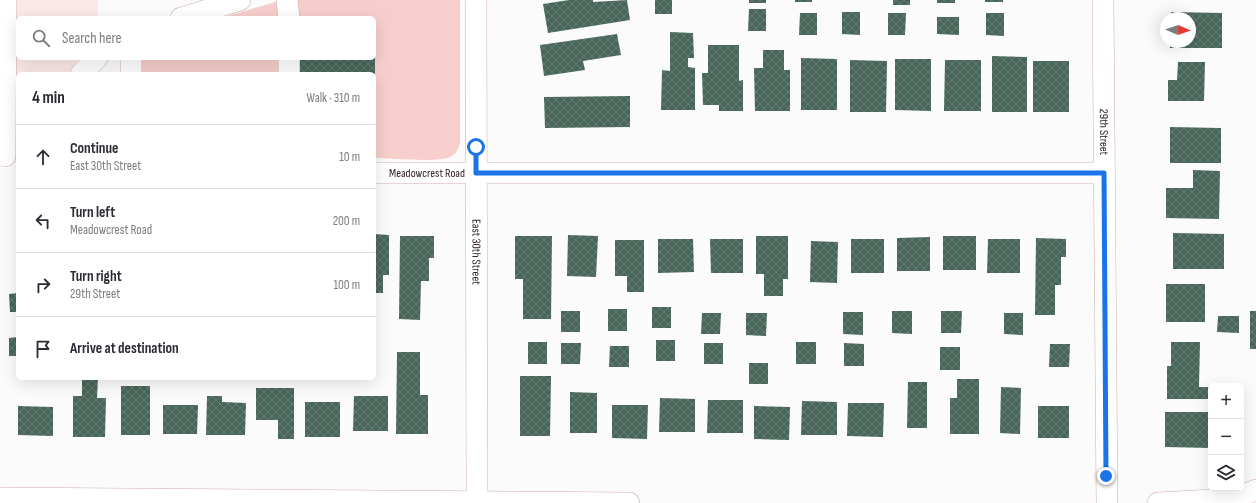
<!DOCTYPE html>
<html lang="en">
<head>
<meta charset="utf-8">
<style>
	:root { --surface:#fff; --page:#f7f7f7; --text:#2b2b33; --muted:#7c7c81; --line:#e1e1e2 }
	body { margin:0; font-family:"Sofia Sans Condensed",sans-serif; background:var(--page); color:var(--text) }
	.controls { position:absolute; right:12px; bottom:12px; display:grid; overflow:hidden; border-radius:6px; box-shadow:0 4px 16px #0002 }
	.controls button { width:36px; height:36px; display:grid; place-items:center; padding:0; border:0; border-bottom:1px solid var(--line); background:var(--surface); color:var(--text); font:20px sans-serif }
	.compass { position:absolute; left:1160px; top:12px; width:36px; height:36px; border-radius:50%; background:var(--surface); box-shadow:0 4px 16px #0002; rotate:92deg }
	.stop { position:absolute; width:12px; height:12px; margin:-9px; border:3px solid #1a73e8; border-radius:50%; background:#fff }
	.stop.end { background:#1a73e8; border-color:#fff; box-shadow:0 1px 4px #0008 }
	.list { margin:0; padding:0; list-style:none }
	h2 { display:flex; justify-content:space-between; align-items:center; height:52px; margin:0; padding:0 16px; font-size:17px }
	h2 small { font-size:13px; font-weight:400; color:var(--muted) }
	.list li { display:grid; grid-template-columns:26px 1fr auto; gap:12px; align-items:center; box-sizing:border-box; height:64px; padding:0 16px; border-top:1px solid var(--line) }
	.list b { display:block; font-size:15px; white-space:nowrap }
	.list p { margin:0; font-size:13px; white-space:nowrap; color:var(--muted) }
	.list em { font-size:13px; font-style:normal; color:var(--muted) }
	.icon { flex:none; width:22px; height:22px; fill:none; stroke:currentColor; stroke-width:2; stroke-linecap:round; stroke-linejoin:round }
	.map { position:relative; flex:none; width:1256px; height:503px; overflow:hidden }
	.search { position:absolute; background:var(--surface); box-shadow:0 4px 16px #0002; left:16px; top:16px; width:360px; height:44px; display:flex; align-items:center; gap:10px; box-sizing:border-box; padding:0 14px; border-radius:6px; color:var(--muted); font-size:15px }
	.panel { position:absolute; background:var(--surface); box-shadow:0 4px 16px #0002; left:16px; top:72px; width:360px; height:308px; border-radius:6px }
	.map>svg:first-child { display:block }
	.built { fill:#fbe9e8 }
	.grass { fill:#f6cecc }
	.building { fill:url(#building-cross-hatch) }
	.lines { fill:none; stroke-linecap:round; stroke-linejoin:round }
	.minor-casing { stroke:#cfadab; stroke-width:22 }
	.minor { stroke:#fff; stroke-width:21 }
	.route { stroke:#1a73e8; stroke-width:5 }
	.labels { text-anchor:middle; stroke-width:4; stroke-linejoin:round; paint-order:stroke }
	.street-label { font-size:12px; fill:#312423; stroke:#fbfbfb }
</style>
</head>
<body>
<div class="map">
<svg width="1256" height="503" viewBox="0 0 1256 503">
	<defs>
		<pattern id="building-cross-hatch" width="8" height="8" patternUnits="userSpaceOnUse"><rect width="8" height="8" fill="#486659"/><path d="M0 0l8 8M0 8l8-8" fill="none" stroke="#667c72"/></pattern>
	</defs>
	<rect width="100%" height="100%" fill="#fbfbfb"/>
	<path class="built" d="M0 0H98V18H18V58H79L67 74H18V163H0Z"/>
	<path class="grass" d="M282 0H460V142C459 149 456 154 450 157 437 163 390 158 374 158V18H221Z
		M140 58H295V74H140Z"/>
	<path class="building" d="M569 0H593V2L627 0 630 20 548 33 543 4Z
		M655 0H672V14H655Z
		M749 0H766V3H749Z
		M795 0H812V2H795Z
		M893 0H910V5H893Z
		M937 0H955V3H937Z
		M985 0H1003V2H985Z
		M749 9H766V31H748Z
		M842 12H860V35L842 34Z
		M1171 12 1222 13V48H1170V42H1190V18H1171Z
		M800 13H817V35H799Z
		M888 13H906L905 35H888Z
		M986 13H1004V36L986 35Z
		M937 17H959V35L937 34Z
		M670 32 693 33 694 58H688V67L695 68V110H661L662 70 670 71Z
		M617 34 621 55 583 61 585 70 544 76 540 45Z
		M708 45H739V81L743 80V111H719V105H703L702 73H708Z
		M763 50H784V70H790V111H755L754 68H763Z
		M992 56 1027 57V112H992Z
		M295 58H375V74H295Z
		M801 58 837 59V110H801Z
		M895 59H931V111L895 110Z
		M850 60 887 61 886 112H850Z
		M945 60H981V111H944Z
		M1033 61H1069V112H1033Z
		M1178 62H1205L1204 101H1168V80H1177Z
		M630 96V127L545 128 544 97Z
		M1170 127 1221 128V163H1170Z
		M1193 170 1220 171 1219 219 1166 218V188H1193Z
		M1173 233 1224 234V269H1173Z
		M374 234 389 235V275H383V293H374Z
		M568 235 598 236 596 277 567 276Z
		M400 236H434V258H429V281H421L420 320 399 319Z
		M515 236H552L551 319H523V279H515Z
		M756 236H788V279H783V296H764V274H756Z
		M943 236H976V270H943Z
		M930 237V271H897V238Z
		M1036 238 1066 239V257H1061V285H1055V315H1035Z
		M658 239H693L694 272 658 273Z
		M710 239H743V273H711Z
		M851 239H884V273H851Z
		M988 239H1020V273H987Z
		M615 240H644V292H627V276H615Z
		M811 241 838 242 837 283 810 282Z
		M1166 284H1205V322H1166Z
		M18 293V312H10L9 294Z
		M652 307H671V328H652Z
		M608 309H627V331H608Z
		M561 311H580V332H561Z
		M892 311H912V334L892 333Z
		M941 311H962L961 333H941Z
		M1250 311H1256V349H1250Z
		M843 312H863V335L843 334Z
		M702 313H721L720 334H701Z
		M746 313H767L766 336 746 335Z
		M1004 313H1023V335L1004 334Z
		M1218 316H1239V333L1217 332Z
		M18 337V356H9V338Z
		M656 340H675V361H656Z
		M528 342H547V364H528Z
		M796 342H816V364H796Z
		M1171 342H1200L1199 387H1211V399H1167V366H1171Z
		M561 343H581L580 364H561Z
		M704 343H723V364H704Z
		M844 343 864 344V366H844Z
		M1050 344H1070L1069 367H1049Z
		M610 346H629V367H609Z
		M940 347H960V370H940Z
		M397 352H420V395H428V434H396Z
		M749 363H768V384H749Z
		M520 376H551L550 436H520Z
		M82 378H98L97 398H106L105 437H73V396H82Z
		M957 379H979V434H950V398H957Z
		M908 382H927V428H907Z
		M121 386H150V435H121Z
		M1001 387 1021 388 1020 434 1000 433Z
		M256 388H294V439H278V420H256Z
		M570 392 597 393V433H570Z
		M207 396H222V402L246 403 245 435H206Z
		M354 396H388V431H353Z
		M660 398 695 399V432H659Z
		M708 400H743V433H707Z
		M802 401 837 402V435H801Z
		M305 402H340V437H305Z
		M848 403H884L883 437 847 436Z
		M163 405H198L197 434H163Z
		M612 405H648L647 439 612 438Z
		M18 406 53 407V436L18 435Z
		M754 406 790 407 789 440 754 439Z
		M1038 406H1069V438H1038Z
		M1165 412H1211V448L1165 447Z"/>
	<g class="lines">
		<g class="minor-casing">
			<g id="minor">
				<path d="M287 0 289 18"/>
				<path id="s1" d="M476 0 477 503"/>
				<path id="s2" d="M1103 0 1107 503"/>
				<path d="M181 18 240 0"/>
				<path d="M81 74 97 58"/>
				<path d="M131 74V58"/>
				<path d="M289 74V58"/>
				<path d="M5 156 6 0"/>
				<path id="s3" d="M374 173H1104"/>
				<path d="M0 498 629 503"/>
				<path d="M1158 503 1232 499 1256 490"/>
			</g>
		</g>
		<use href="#minor" class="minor"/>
	</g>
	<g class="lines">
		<path class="route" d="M476 147V173H1104L1106 476"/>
	</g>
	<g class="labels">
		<g class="street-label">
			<text dy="4" stroke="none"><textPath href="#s2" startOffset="132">29th Street</textPath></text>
			<text dy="4" stroke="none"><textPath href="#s3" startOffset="53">Meadowcrest Road</textPath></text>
			<text dy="4" stroke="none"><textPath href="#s1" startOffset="252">East 30th Street</textPath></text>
		</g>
	</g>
</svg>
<div class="controls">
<button>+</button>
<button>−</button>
<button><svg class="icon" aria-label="layers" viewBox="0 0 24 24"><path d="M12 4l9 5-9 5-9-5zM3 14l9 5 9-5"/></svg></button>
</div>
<svg class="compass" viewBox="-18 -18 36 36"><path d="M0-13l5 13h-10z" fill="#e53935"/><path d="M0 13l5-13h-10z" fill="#7c7c81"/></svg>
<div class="stop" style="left:476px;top:147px"></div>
<div class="stop end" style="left:1106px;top:476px"></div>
<div class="search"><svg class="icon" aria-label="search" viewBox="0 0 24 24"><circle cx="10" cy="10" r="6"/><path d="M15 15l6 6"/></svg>Search here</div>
<section class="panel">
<h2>4 min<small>Walk · 310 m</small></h2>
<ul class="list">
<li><svg class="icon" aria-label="ahead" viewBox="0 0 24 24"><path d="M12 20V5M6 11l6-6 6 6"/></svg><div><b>Continue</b><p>East 30th Street</p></div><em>10 m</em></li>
<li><svg class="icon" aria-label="left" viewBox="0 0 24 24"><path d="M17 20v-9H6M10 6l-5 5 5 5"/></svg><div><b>Turn left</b><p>Meadowcrest Road</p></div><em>200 m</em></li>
<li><svg class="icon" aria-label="right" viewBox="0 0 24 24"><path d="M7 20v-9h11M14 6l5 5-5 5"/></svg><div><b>Turn right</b><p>29th Street</p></div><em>100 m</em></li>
<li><svg class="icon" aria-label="arrive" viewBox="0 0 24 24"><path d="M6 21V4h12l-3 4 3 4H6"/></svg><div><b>Arrive at destination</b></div></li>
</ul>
</section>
</div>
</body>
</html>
